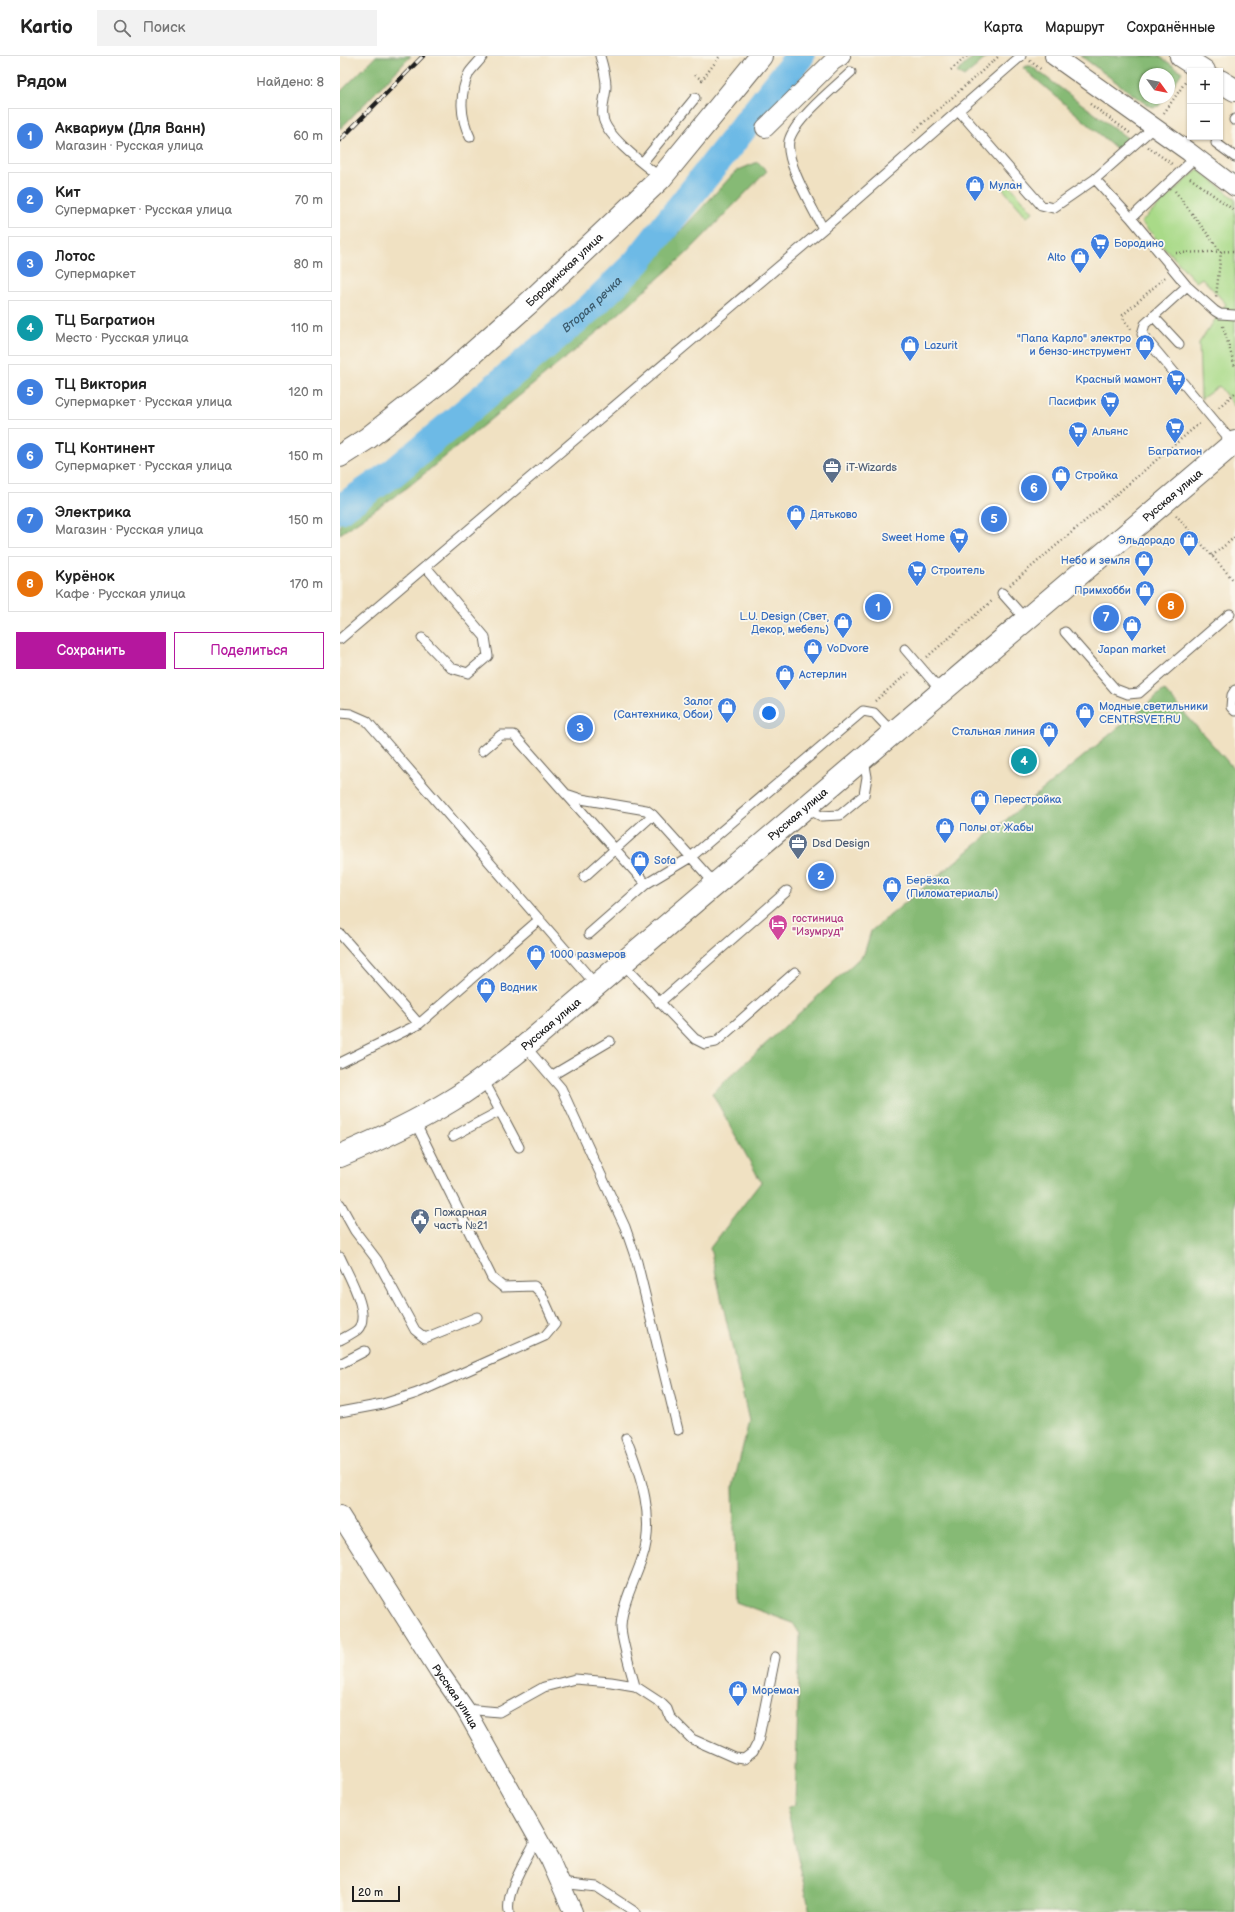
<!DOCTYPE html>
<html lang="ru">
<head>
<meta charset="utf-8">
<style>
	:root { --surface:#fff; --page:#f2f2f2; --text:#222; --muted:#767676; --line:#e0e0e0; --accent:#b5179e }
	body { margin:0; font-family:"Balsamiq Sans",sans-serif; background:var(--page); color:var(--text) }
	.controls { position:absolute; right:12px; top:12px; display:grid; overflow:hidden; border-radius:0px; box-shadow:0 1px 3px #0004 }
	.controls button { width:36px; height:36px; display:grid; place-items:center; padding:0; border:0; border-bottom:1px solid var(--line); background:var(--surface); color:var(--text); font:20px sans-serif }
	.compass { position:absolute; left:799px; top:12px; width:36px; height:36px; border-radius:50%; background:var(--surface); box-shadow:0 1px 3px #0004; rotate:123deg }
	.scale { position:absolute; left:12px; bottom:10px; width:48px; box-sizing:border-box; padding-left:4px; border:2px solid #1c1c1c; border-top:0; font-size:11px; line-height:14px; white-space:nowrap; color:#1c1c1c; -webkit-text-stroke:3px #fbf7ec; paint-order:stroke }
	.you { position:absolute; left:429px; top:657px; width:14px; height:14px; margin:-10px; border:3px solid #fff; border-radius:50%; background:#1a73e8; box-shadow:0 0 0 6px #1a73e833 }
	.badge { display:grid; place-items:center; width:26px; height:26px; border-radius:50%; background:var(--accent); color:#fff; font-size:13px; font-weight:700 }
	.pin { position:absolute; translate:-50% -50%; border:2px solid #fff; box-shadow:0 1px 4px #0006 }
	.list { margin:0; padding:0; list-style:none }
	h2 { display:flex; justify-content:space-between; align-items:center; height:52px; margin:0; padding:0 16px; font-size:17px }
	h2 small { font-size:13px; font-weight:400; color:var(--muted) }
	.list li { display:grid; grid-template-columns:26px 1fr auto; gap:12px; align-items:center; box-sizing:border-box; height:56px; margin:0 8px 8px; padding:0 8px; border:1px solid var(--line); border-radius:0px }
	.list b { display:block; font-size:15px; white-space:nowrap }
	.list p { margin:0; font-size:13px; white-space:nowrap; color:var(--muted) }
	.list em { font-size:13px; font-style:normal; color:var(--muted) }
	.actions { display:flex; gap:8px; padding:12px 16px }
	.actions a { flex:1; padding:9px 0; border:1px solid var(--accent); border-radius:0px; text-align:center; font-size:14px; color:var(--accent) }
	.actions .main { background:var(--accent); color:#fff }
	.icon { flex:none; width:22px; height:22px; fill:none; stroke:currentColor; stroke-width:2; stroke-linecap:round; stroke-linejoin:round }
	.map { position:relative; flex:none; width:895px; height:1856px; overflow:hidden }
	header { display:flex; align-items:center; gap:24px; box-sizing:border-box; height:56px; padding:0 20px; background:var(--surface); border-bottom:1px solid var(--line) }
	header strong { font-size:19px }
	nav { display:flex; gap:22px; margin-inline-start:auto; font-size:14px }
	.search { width:280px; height:36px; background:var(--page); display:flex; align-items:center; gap:10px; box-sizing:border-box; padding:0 14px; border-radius:0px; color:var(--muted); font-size:15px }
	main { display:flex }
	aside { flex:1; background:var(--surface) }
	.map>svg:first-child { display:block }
	.green { fill:#a9da88; stroke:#627b52 }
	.forest { fill:#86ba74; stroke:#516b48 }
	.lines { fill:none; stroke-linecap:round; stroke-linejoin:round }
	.river { stroke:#6dbae6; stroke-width:29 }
	.lane-casing { stroke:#666156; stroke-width:11 }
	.street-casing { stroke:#666156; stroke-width:20 }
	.secondary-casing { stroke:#666156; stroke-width:24 }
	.primary-casing { stroke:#666156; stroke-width:24 }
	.path { stroke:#666156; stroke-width:2.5; stroke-dasharray:1 3; stroke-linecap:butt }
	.lane { stroke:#fff; stroke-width:9 }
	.street { stroke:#fff; stroke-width:18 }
	.secondary { stroke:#fff; stroke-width:22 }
	.primary { stroke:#fff; stroke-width:22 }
	.rail-casing { stroke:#1c1c1c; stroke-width:4.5 }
	.rail { stroke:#fbf7ec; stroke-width:3; stroke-dasharray:9; stroke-linecap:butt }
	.labels { text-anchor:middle; stroke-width:3.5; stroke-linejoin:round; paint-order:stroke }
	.shop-label { font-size:11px; fill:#366cbe; stroke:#fbf7ec; text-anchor:start }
	.street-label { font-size:11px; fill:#1c1c1c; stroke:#fbf7ec }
	.service-label { font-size:11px; fill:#4e5e75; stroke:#fbf7ec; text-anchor:start }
	.hotel-label { font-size:11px; fill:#b23c85; stroke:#fbf7ec; text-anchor:start }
	.water-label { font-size:12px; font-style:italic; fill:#3c5b6d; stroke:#fbf7ec }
</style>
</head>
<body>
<header>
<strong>Kartio</strong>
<div class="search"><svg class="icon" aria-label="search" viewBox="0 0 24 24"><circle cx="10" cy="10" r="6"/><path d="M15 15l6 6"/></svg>Поиск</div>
<nav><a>Карта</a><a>Маршрут</a><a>Сохранённые</a></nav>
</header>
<main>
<aside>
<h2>Рядом<small>Найдено: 8</small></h2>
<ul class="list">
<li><span class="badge" style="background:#3f7fe0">1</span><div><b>Аквариум (Для Ванн)</b><p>Магазин · Русская улица</p></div><em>60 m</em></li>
<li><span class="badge" style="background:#3f7fe0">2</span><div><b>Кит</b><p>Супермаркет · Русская улица</p></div><em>70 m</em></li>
<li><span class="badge" style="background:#3f7fe0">3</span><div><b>Лотос</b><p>Супермаркет</p></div><em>80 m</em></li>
<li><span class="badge" style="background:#0f9aa8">4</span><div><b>ТЦ Багратион</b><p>Место · Русская улица</p></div><em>110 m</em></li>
<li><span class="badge" style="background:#3f7fe0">5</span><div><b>ТЦ Виктория</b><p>Супермаркет · Русская улица</p></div><em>120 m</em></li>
<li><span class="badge" style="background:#3f7fe0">6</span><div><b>ТЦ Континент</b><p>Супермаркет · Русская улица</p></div><em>150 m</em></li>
<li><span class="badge" style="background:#3f7fe0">7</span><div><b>Электрика</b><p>Магазин · Русская улица</p></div><em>150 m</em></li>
<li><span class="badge" style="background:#e8710a">8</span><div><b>Курёнок</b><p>Кафе · Русская улица</p></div><em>170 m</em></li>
</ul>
<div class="actions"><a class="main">Сохранить</a><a>Поделиться</a></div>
</aside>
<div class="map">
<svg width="895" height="1856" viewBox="0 0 895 1856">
	<rect width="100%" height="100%" fill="#fbf7ec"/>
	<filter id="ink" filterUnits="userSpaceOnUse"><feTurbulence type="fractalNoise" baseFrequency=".025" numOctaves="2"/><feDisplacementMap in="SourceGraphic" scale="8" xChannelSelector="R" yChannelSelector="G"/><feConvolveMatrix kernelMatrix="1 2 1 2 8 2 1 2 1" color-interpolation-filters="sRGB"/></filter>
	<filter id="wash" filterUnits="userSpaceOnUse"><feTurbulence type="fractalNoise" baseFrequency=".012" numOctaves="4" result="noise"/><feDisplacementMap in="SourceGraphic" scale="16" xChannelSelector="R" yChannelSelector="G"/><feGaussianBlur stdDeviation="0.9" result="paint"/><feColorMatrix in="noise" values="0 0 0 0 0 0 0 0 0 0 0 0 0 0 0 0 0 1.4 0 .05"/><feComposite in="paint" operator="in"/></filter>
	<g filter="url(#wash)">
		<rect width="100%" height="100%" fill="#f0e1c2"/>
		<path class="green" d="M858 113 895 143V351L879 330 861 343 859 287 886 248 862 222 856 226 801 166Z
			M668 127 693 156 687 161 662 132Z"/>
		<path class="forest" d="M36 0H71L0 73V36Z
			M634 0H648L624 21 617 16Z
			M741 0H819L842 16 829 36V18H805V42H825L819 50 813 51 807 49Z
			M687 10H691L790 84 789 86 781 93H777L683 12Z
			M418 106 427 115 348 196 267 268 68 431 0 478V465L56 427 259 256 310 208 396 115Z
			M824 634 895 714V1856H470L447 1752 455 1748 460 1578 453 1567 396 1546 393 1431 409 1365 370 1192 421 1126 372 1037 524 898 531 875Z"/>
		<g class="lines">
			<path class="river" id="s1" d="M0 453 53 417 251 251 297 206 460 0"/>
		</g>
	</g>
	<g filter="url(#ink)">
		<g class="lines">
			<g class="lane-casing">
				<path id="lane" d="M260 0C263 10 266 20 266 30 266 40 261 50 263 61 265 80 306 110 321 122
					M619 55 701 149 713 152 755 123 814 71
					M894 64 895 63
					M130 81C120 61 119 38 129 17 133 11 139 6 143 0
					M876 87 895 101
					M302 107 355 42
					M755 123 791 162 847 230 875 255 880 258 895 259
					M791 162 856 101
					M483 173C473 152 445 107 449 85 454 64 495 31 511 16
					M847 230 805 268 802 278 893 387
					M813 260 839 288
					M662 537 686 564
					M725 576 775 633 788 638 799 637 890 558
					M82 582 111 612 128 617 148 600 145 581 86 511
					M0 583 483 173 681 0
					M565 593 602 636
					M895 634 892 639 891 651 895 655
					M0 657 11 658 27 665 257 930
					M142 695 161 679H174L226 738 241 743 306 754 313 759 376 829
					M227 739 306 828
					M466 752 481 760 500 759 524 739 527 721 524 704
					M244 821 313 759
					M0 878 79 968
					M249 878 306 828 351 801 523 655 534 657 553 677
					M283 908 355 983 365 988 376 986 455 916
					M319 947 447 835
					M185 990 221 1032 285 1171 297 1206 338 1374
					M0 1007 79 968 200 863
					M211 1020 270 985
					M143 1023 179 1091
					M113 1080 160 1055
					M0 1148 15 1175 37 1204 75 1274 85 1282 137 1261
					M0 1201C7 1217 33 1260 17 1274 12 1278 5 1281 0 1284
					M0 1308 25 1295
					M0 1356 43 1348 77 1337 205 1280 215 1268 201 1237 194 1230 163 1231 152 1222 75 1066
					M286 1382C301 1420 316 1463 302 1503 295 1524 282 1548 281 1570 281 1583 291 1615 295 1630
					M125 1653 159 1656 204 1631 235 1623 271 1626 295 1630 321 1647 327 1653 330 1661 352 1683 395 1702 404 1703 413 1696 418 1686 435 1601
					M220 1827 257 1831 295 1856
					M169 1856C165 1835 188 1801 197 1782"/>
			</g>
			<g class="street-casing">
				<g id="street">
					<path d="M714 0 849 96 895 131"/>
					<path d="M425 72 493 5 501 0"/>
					<path id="s2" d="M0 1459 98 1614 125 1653 210 1804 233 1856"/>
				</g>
			</g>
			<g class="secondary-casing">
				<g id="secondary">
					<path d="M841 0 864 15"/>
					<path d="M880 25 895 34"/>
					<path id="s3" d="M0 400 28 382 107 320 190 246 321 122 421 0"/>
				</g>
			</g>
			<g class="primary-casing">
				<g id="primary">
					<path id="s4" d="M0 1100C38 1084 76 1066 112 1044 138 1028 161 1009 185 990L895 386"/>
				</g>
			</g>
			<path class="path" d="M690 5 702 14
				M611 14 627 0
				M355 19 362 24 380 0
				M750 48 790 77
				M824 57 846 25
				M573 76 659 0
				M808 91 832 108
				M850 122 895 155
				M835 135 881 196 876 241
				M836 197 895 195
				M883 270 895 311
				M791 273 784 264 783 259 825 221
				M879 351 895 337
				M836 459 895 526
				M872 500 895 481
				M670 529 861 366
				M587 601 653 544
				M535 645 569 616"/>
			<use href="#lane" class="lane"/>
			<use href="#street" class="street"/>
			<use href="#secondary" class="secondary"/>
			<use href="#primary" class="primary"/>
			<g class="rail-casing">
				<path id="rail" d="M0 84 83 0"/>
			</g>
			<use href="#rail" class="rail"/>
		</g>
	</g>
	<defs>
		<g id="shop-pin" transform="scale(1)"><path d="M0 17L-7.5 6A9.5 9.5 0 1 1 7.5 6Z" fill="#3f7fe0" stroke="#fbf7ec"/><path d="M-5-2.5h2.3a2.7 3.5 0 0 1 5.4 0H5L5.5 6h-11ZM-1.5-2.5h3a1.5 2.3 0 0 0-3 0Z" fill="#fff"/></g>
		<g id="supermarket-pin" transform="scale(1)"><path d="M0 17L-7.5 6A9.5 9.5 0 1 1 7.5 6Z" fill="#3f7fe0" stroke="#fbf7ec"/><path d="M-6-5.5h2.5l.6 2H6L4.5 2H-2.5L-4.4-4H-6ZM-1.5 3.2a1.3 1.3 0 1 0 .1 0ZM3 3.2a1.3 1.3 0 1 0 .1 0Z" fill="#fff"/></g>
		<g id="office-pin" transform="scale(1)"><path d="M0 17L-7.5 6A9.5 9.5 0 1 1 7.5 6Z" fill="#5c6f8a" stroke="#fbf7ec"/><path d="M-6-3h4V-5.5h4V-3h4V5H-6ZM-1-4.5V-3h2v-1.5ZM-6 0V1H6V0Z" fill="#fff"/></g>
		<g id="hotel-pin" transform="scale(1)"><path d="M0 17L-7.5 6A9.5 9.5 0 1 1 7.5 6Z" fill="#d1479c" stroke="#fbf7ec"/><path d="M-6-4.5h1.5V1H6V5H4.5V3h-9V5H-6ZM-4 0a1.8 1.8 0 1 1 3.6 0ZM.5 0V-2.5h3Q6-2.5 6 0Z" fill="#fff"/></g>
		<g id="civic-pin" transform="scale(1)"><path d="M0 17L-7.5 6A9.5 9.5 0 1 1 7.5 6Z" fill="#5c6f8a" stroke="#fbf7ec"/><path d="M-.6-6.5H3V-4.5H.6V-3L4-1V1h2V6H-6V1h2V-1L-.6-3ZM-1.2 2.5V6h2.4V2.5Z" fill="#fff"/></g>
	</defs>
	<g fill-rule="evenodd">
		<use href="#shop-pin" x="635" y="129"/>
		<use href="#supermarket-pin" x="760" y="187"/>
		<use href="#shop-pin" x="740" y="201"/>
		<use href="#shop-pin" x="805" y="288"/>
		<use href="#shop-pin" x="570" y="289"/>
		<use href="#supermarket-pin" x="836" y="323"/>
		<use href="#supermarket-pin" x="770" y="345"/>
		<use href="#supermarket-pin" x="835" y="371"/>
		<use href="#supermarket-pin" x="738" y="375"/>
		<use href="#office-pin" x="492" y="411"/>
		<use href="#shop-pin" x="721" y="419"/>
		<use href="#shop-pin" x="456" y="458"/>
		<use href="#supermarket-pin" x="619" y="481"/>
		<use href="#shop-pin" x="849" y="484"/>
		<use href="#shop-pin" x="804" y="504"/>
		<use href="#supermarket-pin" x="577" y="514"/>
		<use href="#shop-pin" x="805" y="534"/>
		<use href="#shop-pin" x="503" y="566"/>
		<use href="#shop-pin" x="792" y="569"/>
		<use href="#shop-pin" x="473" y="592"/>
		<use href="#shop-pin" x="445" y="618"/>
		<use href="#shop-pin" x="387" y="651"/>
		<use href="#shop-pin" x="745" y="656"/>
		<use href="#shop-pin" x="709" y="675"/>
		<use href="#shop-pin" x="640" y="743"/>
		<use href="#shop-pin" x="605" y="771"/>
		<use href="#office-pin" x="458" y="787"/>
		<use href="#shop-pin" x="300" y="804"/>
		<use href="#shop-pin" x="552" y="830"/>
		<use href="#hotel-pin" x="438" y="868"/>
		<use href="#shop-pin" x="196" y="898"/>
		<use href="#shop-pin" x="146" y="931"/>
		<use href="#civic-pin" x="80" y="1162"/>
		<use href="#shop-pin" x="398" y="1634"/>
	</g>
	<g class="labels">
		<g class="shop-label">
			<text x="649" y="133">Мулан</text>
			<text x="774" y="191">Бородино</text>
			<text x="726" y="205" text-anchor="end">Alto</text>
			<text x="791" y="286" text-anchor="end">"Папа Карло" электро<tspan x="791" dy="13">и бензо-инструмент</tspan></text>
			<text x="584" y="293">Lazurit</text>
			<text x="822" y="327" text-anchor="end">Красный мамонт</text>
			<text x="756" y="349" text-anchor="end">Пасифик</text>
			<text x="752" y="379">Альянс</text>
			<text x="835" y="399" text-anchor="middle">Багратион</text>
			<text x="735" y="423">Стройка</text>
			<text x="470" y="462">Дятьково</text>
			<text x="605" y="485" text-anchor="end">Sweet Home</text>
			<text x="835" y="488" text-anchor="end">Эльдорадо</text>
			<text x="790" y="508" text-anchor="end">Небо и земля</text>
			<text x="591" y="518">Строитель</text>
			<text x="791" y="538" text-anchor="end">Примхобби</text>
			<text x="489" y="564" text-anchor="end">L.U. Design (Свет,<tspan x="489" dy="13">Декор, мебель)</tspan></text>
			<text x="487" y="596">VoDvore</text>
			<text x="792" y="597" text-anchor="middle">Japan market</text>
			<text x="459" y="622">Астерлин</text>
			<text x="373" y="649" text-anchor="end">Залог<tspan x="373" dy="13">(Сантехника, Обои)</tspan></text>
			<text x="759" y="654">Модные светильники<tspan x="759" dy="13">CENTRSVET.RU</tspan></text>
			<text x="695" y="679" text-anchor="end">Стальная линия</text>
			<text x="654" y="747">Перестройка</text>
			<text x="619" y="775">Полы от Жабы</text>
			<text x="314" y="808">Sofa</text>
			<text x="566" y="828">Берёзка<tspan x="566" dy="13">(Пиломатериалы)</tspan></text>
			<text x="210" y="902">1000 размеров</text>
			<text x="160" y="935">Водник</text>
			<text x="412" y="1638">Мореман</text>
		</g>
		<g class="street-label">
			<text dy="4" stroke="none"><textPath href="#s3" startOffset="292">Бородинская улица</textPath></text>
			<text dy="4" stroke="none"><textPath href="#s4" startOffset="1066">Русская улица</textPath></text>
			<text dy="4" stroke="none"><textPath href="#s4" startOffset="574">Русская улица</textPath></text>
			<text dy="4" stroke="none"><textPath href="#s4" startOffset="250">Русская улица</textPath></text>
			<text dy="4" stroke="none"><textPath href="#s2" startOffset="215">Русская улица</textPath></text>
		</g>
		<g class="service-label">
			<text x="506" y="415">iT-Wizards</text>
			<text x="472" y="791">Dsd Design</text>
			<text x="94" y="1160">Пожарная<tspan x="94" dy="13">часть №21</tspan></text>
		</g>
		<g class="hotel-label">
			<text x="452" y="866">гостиница<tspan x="452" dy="13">"Изумруд"</tspan></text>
		</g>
		<g class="water-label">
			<text dy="4" stroke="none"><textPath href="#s1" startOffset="325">Вторая речка</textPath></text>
		</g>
	</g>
</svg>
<div class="controls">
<button>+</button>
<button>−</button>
</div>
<svg class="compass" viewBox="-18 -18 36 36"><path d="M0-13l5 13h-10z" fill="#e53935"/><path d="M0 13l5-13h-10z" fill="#767676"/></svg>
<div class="scale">20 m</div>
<div class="you"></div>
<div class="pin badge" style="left:538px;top:551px;background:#3f7fe0">1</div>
<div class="pin badge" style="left:481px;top:820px;background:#3f7fe0">2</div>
<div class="pin badge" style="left:240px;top:672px;background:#3f7fe0">3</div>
<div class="pin badge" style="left:684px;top:705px;background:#0f9aa8">4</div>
<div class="pin badge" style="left:654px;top:463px;background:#3f7fe0">5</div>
<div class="pin badge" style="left:694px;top:432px;background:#3f7fe0">6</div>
<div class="pin badge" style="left:766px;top:562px;background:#3f7fe0">7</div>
<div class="pin badge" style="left:831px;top:550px;background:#e8710a">8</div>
</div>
</main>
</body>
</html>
